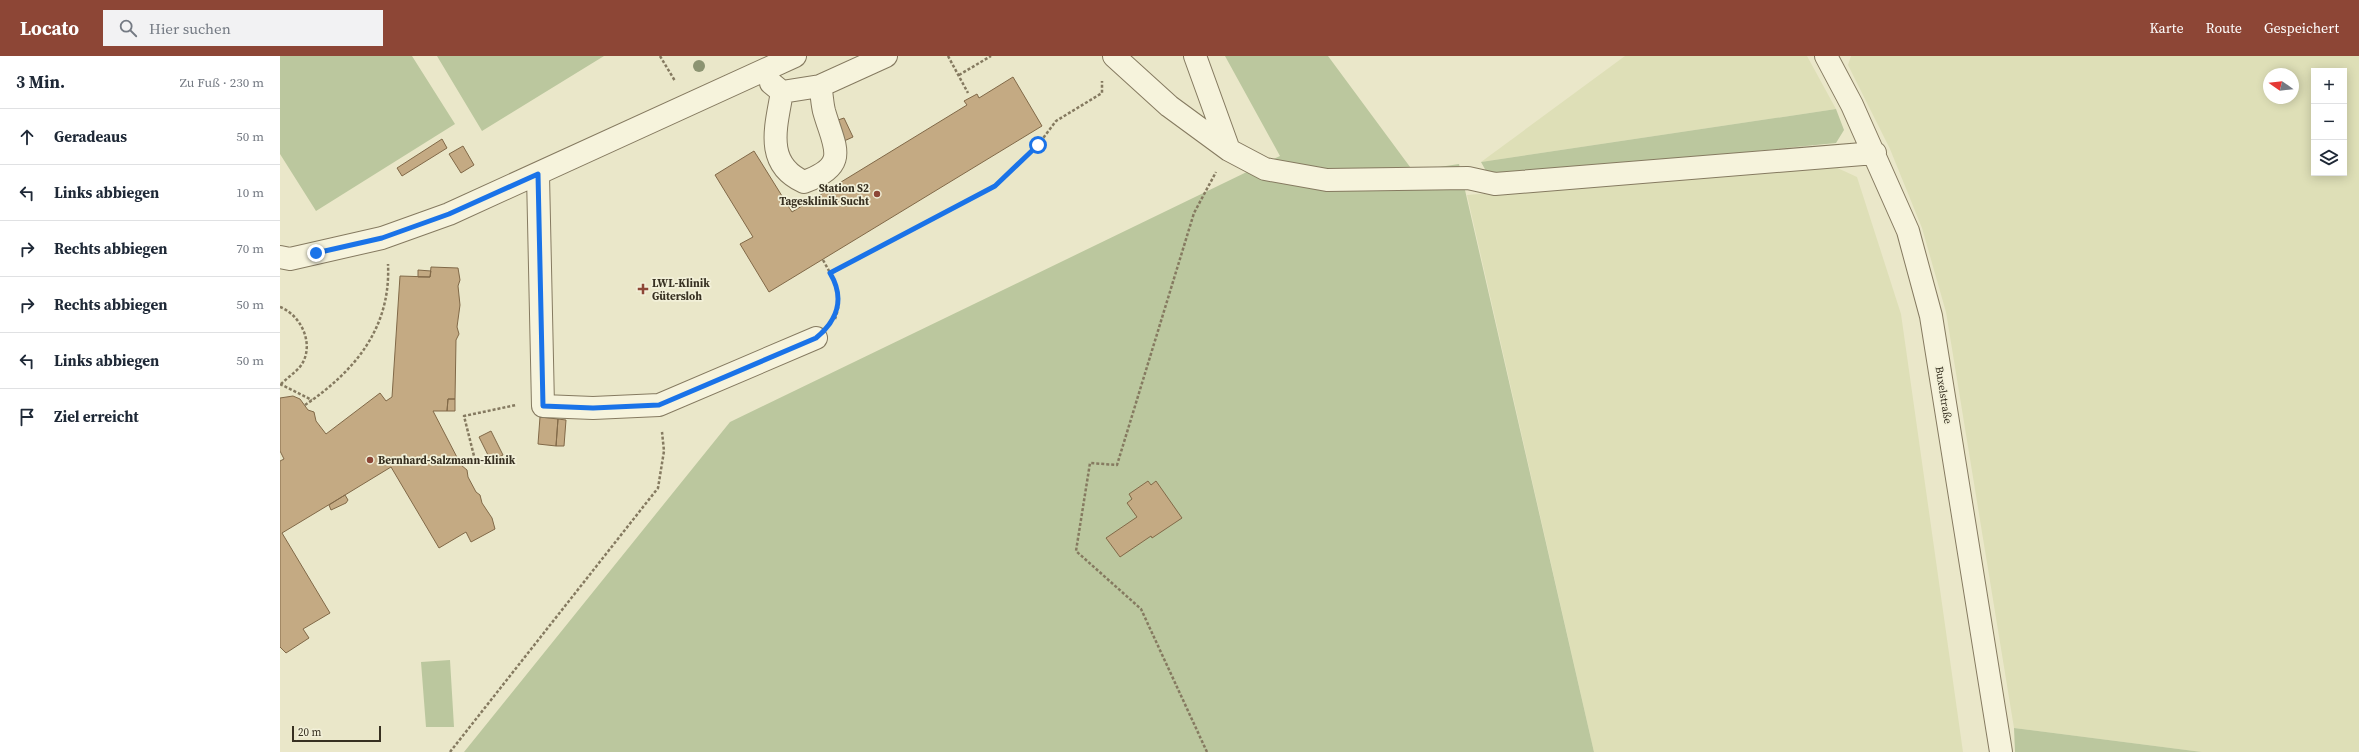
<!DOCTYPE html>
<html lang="de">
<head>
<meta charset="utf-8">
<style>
	:root { --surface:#fff; --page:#f2f2f3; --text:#1f2937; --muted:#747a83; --line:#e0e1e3; --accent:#8d4636 }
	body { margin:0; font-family:"Source Serif 4",serif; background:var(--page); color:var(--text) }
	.controls { position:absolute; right:12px; top:12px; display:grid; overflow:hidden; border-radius:0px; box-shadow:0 2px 10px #0003 }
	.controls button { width:36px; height:36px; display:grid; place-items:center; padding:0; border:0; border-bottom:1px solid var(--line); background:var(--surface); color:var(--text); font:20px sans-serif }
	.compass { position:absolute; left:1983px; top:12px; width:36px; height:36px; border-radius:50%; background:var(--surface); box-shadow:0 2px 10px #0003; rotate:284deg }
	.scale { position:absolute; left:12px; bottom:10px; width:89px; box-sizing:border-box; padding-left:4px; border:2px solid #373021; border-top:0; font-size:11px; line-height:14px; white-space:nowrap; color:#373021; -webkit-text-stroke:3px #f2f0d8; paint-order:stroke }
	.stop { position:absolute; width:12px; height:12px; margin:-9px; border:3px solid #1a73e8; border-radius:50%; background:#fff }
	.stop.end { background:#1a73e8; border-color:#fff; box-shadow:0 1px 4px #0008 }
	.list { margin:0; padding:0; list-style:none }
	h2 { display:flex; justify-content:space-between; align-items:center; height:52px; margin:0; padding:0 16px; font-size:17px }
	h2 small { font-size:13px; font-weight:400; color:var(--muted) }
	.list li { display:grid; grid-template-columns:26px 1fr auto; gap:12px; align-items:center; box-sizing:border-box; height:56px; padding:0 16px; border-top:1px solid var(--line) }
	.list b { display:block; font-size:15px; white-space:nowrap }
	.list em { font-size:13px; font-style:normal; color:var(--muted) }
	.icon { flex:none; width:22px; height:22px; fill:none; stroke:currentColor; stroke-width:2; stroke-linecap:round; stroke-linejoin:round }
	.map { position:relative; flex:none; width:2079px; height:696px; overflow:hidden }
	header { display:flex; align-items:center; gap:24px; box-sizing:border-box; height:56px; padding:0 20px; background:var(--accent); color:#fff }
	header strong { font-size:19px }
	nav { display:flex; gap:22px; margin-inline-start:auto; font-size:14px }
	.search { width:280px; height:36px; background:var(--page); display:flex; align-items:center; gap:10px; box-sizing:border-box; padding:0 14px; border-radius:0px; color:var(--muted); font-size:15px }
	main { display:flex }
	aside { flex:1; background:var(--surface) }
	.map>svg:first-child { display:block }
	.farmland { fill:#dedfb7; fill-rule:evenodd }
	.green { fill:#bbc79e }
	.building { fill:#c4aa83; stroke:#816948 }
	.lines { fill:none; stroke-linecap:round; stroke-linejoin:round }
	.minor-casing { stroke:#857a60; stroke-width:24 }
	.path { stroke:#857a60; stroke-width:2.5; stroke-dasharray:3 2; stroke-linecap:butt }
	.minor { stroke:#f6f3dc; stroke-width:22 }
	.tree { fill:#8c9472 }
	.route { stroke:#1a73e8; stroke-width:5 }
	.poi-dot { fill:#8d4636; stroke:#f2f0d8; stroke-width:1.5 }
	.labels { text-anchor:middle; stroke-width:3.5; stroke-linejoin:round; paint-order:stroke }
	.poi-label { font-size:11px; font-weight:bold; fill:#373021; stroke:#f2f0d8; text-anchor:start }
	.street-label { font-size:11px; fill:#373021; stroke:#f2f0d8 }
</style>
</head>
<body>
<header>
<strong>Locato</strong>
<div class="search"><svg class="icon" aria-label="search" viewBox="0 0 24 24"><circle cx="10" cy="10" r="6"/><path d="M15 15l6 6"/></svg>Hier suchen</div>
<nav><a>Karte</a><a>Route</a><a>Gespeichert</a></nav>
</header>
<main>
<aside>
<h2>3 Min.<small>Zu Fuß · 230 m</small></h2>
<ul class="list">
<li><svg class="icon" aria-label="ahead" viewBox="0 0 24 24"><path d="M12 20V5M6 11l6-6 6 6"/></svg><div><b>Geradeaus</b></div><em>50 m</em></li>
<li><svg class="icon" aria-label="left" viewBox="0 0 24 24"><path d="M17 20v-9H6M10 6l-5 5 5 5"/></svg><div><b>Links abbiegen</b></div><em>10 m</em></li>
<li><svg class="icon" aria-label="right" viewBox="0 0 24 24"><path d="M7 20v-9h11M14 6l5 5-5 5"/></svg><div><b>Rechts abbiegen</b></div><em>70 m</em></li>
<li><svg class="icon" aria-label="right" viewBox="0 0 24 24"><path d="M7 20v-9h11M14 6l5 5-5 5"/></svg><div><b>Rechts abbiegen</b></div><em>50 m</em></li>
<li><svg class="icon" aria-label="left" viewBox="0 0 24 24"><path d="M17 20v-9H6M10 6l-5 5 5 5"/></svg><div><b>Links abbiegen</b></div><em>50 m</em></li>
<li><svg class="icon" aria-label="arrive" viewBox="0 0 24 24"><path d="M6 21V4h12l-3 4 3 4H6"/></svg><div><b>Ziel erreicht</b></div></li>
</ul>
</aside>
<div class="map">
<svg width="2079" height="696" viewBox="0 0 2079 696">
	<rect width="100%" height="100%" fill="#eae7c9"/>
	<path class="farmland" d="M1345 0H1527L1556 53 1201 106Z
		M1571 0H2079V696H1922L1734 672 1666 256 1642 172 1610 93 1568 9ZM2034 15H2064V117H2034ZM1989 18H2013V42H1989Z
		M1551 109 1577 121 1621 258 1683 696H1314L1187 139Z"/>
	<path class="green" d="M0 0H132L175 68 36 155 0 98Z
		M157 0H324L202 75Z
		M945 0H1048L1133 115 1179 108 1314 696H184L450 366 1000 100Z
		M1556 53 1564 74 1556 87 1210 122 1201 106Z
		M170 604 174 671H146L141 606Z
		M1734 672 1922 696H1735Z"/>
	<path class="building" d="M733 21 762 70 489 236 460 188 473 181 435 119 474 95 512 156 687 49 684 45 697 38 699 42Z
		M564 62 573 81 564 85 555 65Z
		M162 83 167 92 122 120 117 112Z
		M183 90 194 109 181 117 169 98Z
		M151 211 178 212 180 224 178 230 180 249 177 271 179 278 176 284 175 343H168L167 355H153L181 409 187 414 188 421 196 436 200 439 202 447 212 462 215 473 191 486 186 476 159 492 111 411 65 439 2 477 50 557 23 573 29 582 6 597 0 591V405L4 403 0 395V342L13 340 20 343 28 354 34 356 36 365 46 378 100 337 106 345 112 341 120 220 150 221Z
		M138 214 151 215 150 221H138Z
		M168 343H175V355H167Z
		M260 361 278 363 276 390 258 388Z
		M278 363 286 364 284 390H276Z
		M211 375 223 399 211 405 199 381Z
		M868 425 871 429 876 425 902 462 872 482 871 480 840 501 826 482 857 461 847 447 852 443 849 438Z
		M65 439 68 444 66 447 51 454 49 449Z"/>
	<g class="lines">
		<g class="minor-casing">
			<path id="minor" d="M834 0 889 50 949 94 985 113 1047 124 1188 122 1215 128 1595 97
				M915 0 949 94
				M1546 0 1572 49 1628 175 1651 260 1721 696
				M491 27 502 36 540 30 606 0
				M502 36C496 71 484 108 524 126 571 109 554 91 544 55 542 47 542 38 540 30
				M258 119 263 350 313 352 379 349 536 282
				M0 201 10 203 102 182 169 158 515 0"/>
		</g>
		<path class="path" d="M380 0 395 25
			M668 0 688 37
			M679 19 711 0
			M543 204C554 224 564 240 555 263
			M550 217 715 130 758 89 776 65 822 37V25
			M0 251C23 260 36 292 19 312 13 318 6 323 0 329
			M0 328 32 344
			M25 349C75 315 111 272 108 208
			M185 407 195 404 184 360 236 349
			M170 696 378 432 384 395 382 376
			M927 696 861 553 796 495 810 407 837 409 914 157 936 116"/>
		<use href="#minor" class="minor"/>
	</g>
	<circle class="tree" cx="419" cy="10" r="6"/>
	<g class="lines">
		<path class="route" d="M36 197 102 182 169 158 258 118 263 350 313 352 379 349 536 282C558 264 565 242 550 217L715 130 758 89"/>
	</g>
	<g class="poi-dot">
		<circle cx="597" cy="138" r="4"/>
		<path d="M361 227h4v4h4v4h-4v4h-4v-4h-4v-4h4z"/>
		<circle cx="90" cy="404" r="4"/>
	</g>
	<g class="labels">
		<g class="poi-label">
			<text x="589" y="136" text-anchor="end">Station S2<tspan x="589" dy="13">Tagesklinik Sucht</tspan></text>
			<text x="372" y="231">LWL-Klinik<tspan x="372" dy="13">Gütersloh</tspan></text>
			<text x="98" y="408">Bernhard-Salzmann-Klinik</text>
		</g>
		<g class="street-label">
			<text transform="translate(1664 339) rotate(81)" y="4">Buxelstraße</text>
		</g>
	</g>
</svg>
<div class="controls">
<button>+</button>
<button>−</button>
<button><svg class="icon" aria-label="layers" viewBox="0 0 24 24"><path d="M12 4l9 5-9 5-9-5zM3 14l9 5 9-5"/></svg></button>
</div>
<svg class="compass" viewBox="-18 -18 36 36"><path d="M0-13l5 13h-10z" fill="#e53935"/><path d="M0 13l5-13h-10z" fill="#747a83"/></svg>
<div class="scale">20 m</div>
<div class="stop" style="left:758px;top:89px"></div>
<div class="stop end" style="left:36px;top:197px"></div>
</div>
</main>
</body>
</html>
